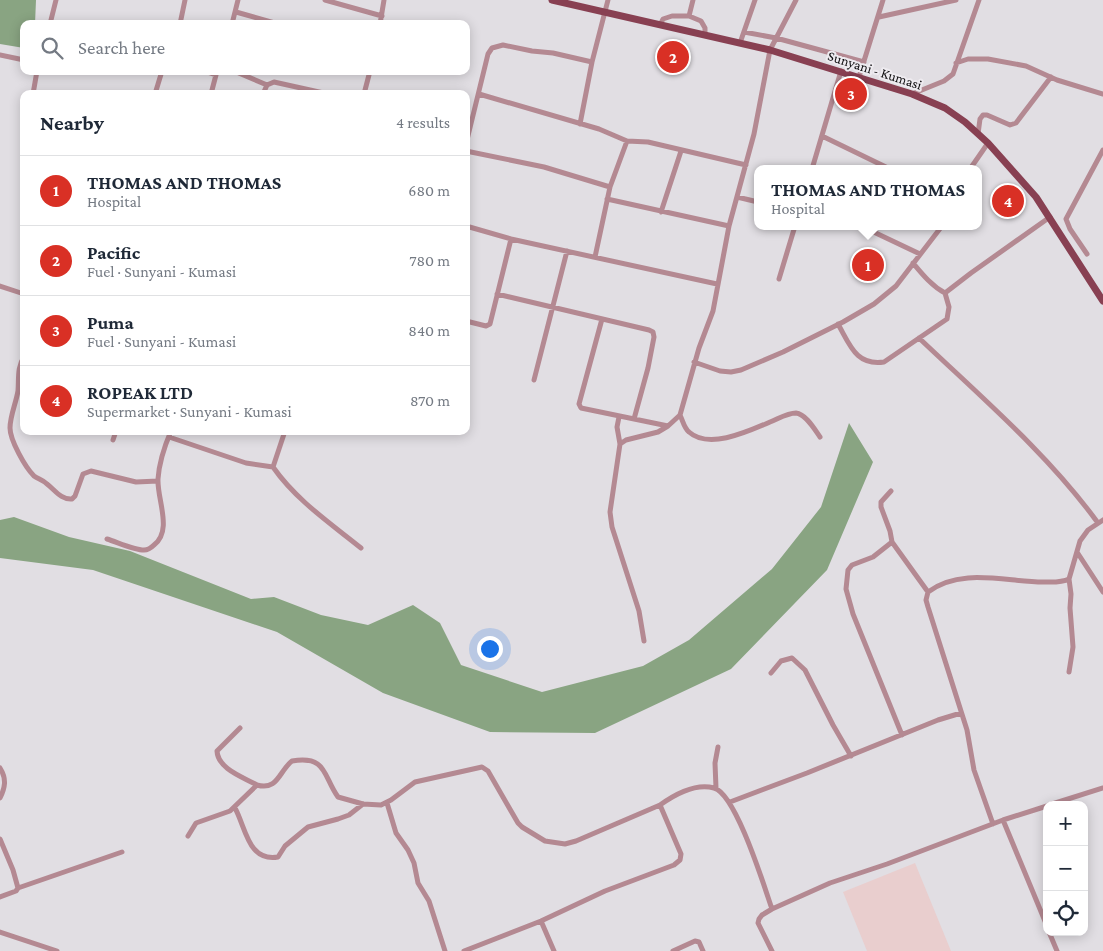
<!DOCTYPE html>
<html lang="en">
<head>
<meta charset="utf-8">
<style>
	:root { --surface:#fff; --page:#f2f2f3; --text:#1f2937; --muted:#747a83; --line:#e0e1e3; --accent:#d93025 }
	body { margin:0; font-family:"Crimson Pro",serif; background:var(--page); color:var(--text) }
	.controls { position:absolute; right:15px; bottom:15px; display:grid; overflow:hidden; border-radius:10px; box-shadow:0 2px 12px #0003 }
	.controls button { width:45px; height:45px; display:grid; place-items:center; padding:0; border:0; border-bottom:1px solid var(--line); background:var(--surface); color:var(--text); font:25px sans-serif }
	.you { position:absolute; left:489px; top:648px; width:18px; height:18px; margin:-12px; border:4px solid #fff; border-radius:50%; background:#1a73e8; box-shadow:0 0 0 8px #1a73e833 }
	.badge { display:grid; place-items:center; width:32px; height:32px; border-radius:50%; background:var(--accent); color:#fff; font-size:16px; font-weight:700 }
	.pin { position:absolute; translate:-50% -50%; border:2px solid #fff; box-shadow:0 1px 5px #0006 }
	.popup { position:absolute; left:754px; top:165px; width:228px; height:65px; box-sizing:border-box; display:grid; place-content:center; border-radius:10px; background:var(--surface); filter:drop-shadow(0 1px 4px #0005); font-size:16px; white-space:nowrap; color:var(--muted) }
	.popup b { font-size:19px; color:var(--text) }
	.popup::after { content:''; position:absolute; left:50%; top:100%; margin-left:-10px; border:10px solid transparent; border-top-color:var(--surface) }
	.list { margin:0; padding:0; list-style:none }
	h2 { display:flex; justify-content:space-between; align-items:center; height:65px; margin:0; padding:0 20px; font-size:21px }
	h2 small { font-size:16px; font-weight:400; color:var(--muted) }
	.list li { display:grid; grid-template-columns:32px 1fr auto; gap:15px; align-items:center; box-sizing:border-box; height:70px; padding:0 20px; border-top:1px solid var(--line) }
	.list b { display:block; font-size:19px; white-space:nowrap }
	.list p { margin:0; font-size:16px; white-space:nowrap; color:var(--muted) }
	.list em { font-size:16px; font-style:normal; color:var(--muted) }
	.icon { flex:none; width:28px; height:28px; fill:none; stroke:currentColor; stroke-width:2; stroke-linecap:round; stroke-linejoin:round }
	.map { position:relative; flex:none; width:1103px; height:951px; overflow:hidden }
	.search { position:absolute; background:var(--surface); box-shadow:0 2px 12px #0003; left:20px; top:20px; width:450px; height:55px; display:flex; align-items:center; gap:12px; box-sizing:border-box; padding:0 18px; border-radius:10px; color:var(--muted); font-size:19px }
	.panel { position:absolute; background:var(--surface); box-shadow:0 2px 12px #0003; left:20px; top:90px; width:450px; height:345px; border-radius:10px }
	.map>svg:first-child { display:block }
	.industrial { fill:#e9cece }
	.forest { fill:#89a482 }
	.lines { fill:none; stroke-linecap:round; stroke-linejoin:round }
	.minor { stroke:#b48992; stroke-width:5 }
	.major { stroke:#884052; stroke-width:7 }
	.labels { text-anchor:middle; stroke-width:4; stroke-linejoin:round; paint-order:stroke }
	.street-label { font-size:14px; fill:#0e0d0f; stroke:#eeebf0 }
</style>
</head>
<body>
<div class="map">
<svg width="1103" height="951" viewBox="0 0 1103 951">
	<rect width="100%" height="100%" fill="#e1dee3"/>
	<path class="industrial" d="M915 863 951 951H867L843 892Z"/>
	<path class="forest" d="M0 0H36L35 24H24V48L0 44Z
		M849 423 873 462 827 570 731 669 595 733 490 732 383 693 277 632 93 570 0 558V520L14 517 69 537 130 551 251 599 274 597 321 615 368 625 413 605 440 623 461 665 542 692 643 666 689 640 772 569 821 507Z"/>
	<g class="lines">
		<path class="minor" d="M325 0 382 16
			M693 0 689 16 701 21 705 28V35
			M236 12 278 24
			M879 17 956 0
			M50 24 56 0
			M180 24 185 0
			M232 24 238 0
			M380 24 384 0
			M660 25 663 19 672 16H689
			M744 32 776 38 864 62
			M740 43 755 0
			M0 55 24 60
			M956 63 968 59H988L1026 66 1057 80 1103 94
			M204 71 216 75
			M234 71 267 85
			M859 77 883 0
			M33 94 37 71
			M155 94 162 71
			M211 94 217 71
			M263 94 267 85 274 82 328 94
			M364 94 370 71
			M479 94 599 129 627 141 648 142 746 165
			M912 94 944 81 953 74 979 0
			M580 124 592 62 608 0
			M978 134 980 119 983 115H987L1010 125 1016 123 1051 77
			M822 136 890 169
			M466 144 488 54 492 48 503 45 532 51 553 53 592 62
			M466 151 544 167 610 187
			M812 169 841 71
			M970 169 988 143
			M737 197 758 202
			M607 199 729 226
			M661 212 681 151
			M466 226 511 239 717 284
			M861 226 920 254
			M1087 254 1070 229 1066 219 1103 150
			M595 257 610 187 627 141
			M913 263C923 275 932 286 945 293
			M779 279 795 226
			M0 286 24 294
			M945 293 971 273 1050 217
			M497 294 649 330 653 332 654 337 648 368 634 419
			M602 319 579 404 581 408 668 426
			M466 321 486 326 490 324 511 239
			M838 324C850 345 856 366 884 362L947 319 949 307 945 293
			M919 338C981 397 1048 454 1098 523
			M24 357C17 367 19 379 18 391 16 403 10 416 10 428 10 440 25 467 34 476 38 479 43 480 47 484 55 490 61 500 72 499L75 496 83 474 91 471 136 482 158 481
			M694 362 720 371 731 372 741 370 783 352 843 322 874 304 896 286 942 226
			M534 380 567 251
			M680 415C683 421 684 428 689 432 709 450 749 431 770 422 778 419 787 413 796 413 806 414 815 430 820 437
			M619 417 617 427 620 444 610 512 612 527 639 611 644 641
			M169 437 246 463 273 467 285 431
			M113 440 116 431
			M620 444 626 440 658 432 668 426 680 415 699 348 713 311 729 226 754 134 770 50 796 0
			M273 467C296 500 330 523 361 548
			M891 491 881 502V507L890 531 892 542 928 592C961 567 1006 582 1043 582 1053 582 1061 583 1069 579
			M107 539C117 542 134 550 144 550 148 550 151 548 154 545 173 530 157 500 158 479 159 464 165 445 171 431
			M892 542 873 557 852 565 848 570 846 589 853 614 902 735
			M1077 552 1103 592
			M928 592 926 600 928 607 967 730 974 770 993 824
			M1069 672 1073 647 1070 608 1071 594 1069 579 1080 541 1088 530 1103 520
			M771 673 781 661 792 658 805 670 833 725 851 756
			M240 728 217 751C218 769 243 777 257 785 278 791 279 771 292 761 327 755 323 776 338 797L363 804 381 805 391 800 415 782 482 767 488 771 518 823 522 827 545 841 565 844 576 841 660 805 681 854 680 860 674 865 605 891 541 921 464 951
			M0 768C7 779 5 788 0 798
			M716 788 715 763 718 747
			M730 802 807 773 938 720 961 713
			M387 803 396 833 408 850 414 863 418 883 429 901 445 951
			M660 805C674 795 696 783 714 788 736 794 764 886 772 909
			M1049 805 1103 788
			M235 808C246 828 248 862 278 857L285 846 308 827 338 819 349 815 363 804
			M1003 820 1047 926
			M188 836 196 823 230 811 257 785
			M0 839 13 870 18 888 16 891 0 897
			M18 888 122 852
			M541 921 554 951
			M0 932 57 951
			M1049 932 1057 951
			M673 951 695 941 699 942 703 951
			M772 951 758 923 759 919 762 915 772 909 830 883 887 864 1003 820 1047 806"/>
		<path class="major" d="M552 0 770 50 912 94 945 108 965 122 988 143 1036 197 1103 301"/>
	</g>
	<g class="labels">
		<g class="street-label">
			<text transform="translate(875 70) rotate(18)" y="5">Sunyani - Kumasi</text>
		</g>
	</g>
</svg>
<div class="controls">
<button>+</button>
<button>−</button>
<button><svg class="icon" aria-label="locate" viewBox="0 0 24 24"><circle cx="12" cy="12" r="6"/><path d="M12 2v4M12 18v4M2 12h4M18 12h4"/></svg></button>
</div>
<div class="you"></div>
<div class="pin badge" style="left:868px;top:265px">1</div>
<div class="popup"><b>THOMAS AND THOMAS</b>Hospital</div>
<div class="pin badge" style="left:673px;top:57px">2</div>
<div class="pin badge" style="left:851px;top:94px">3</div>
<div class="pin badge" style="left:1008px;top:201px">4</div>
<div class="search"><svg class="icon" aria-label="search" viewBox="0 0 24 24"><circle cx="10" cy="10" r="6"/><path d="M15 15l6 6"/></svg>Search here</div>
<section class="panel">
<h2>Nearby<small>4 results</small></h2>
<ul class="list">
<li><span class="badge">1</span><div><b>THOMAS AND THOMAS</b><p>Hospital</p></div><em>680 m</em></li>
<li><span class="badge">2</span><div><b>Pacific</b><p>Fuel · Sunyani - Kumasi</p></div><em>780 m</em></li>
<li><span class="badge">3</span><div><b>Puma</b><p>Fuel · Sunyani - Kumasi</p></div><em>840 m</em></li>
<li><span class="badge">4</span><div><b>ROPEAK LTD</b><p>Supermarket · Sunyani - Kumasi</p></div><em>870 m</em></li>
</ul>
</section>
</div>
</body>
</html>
